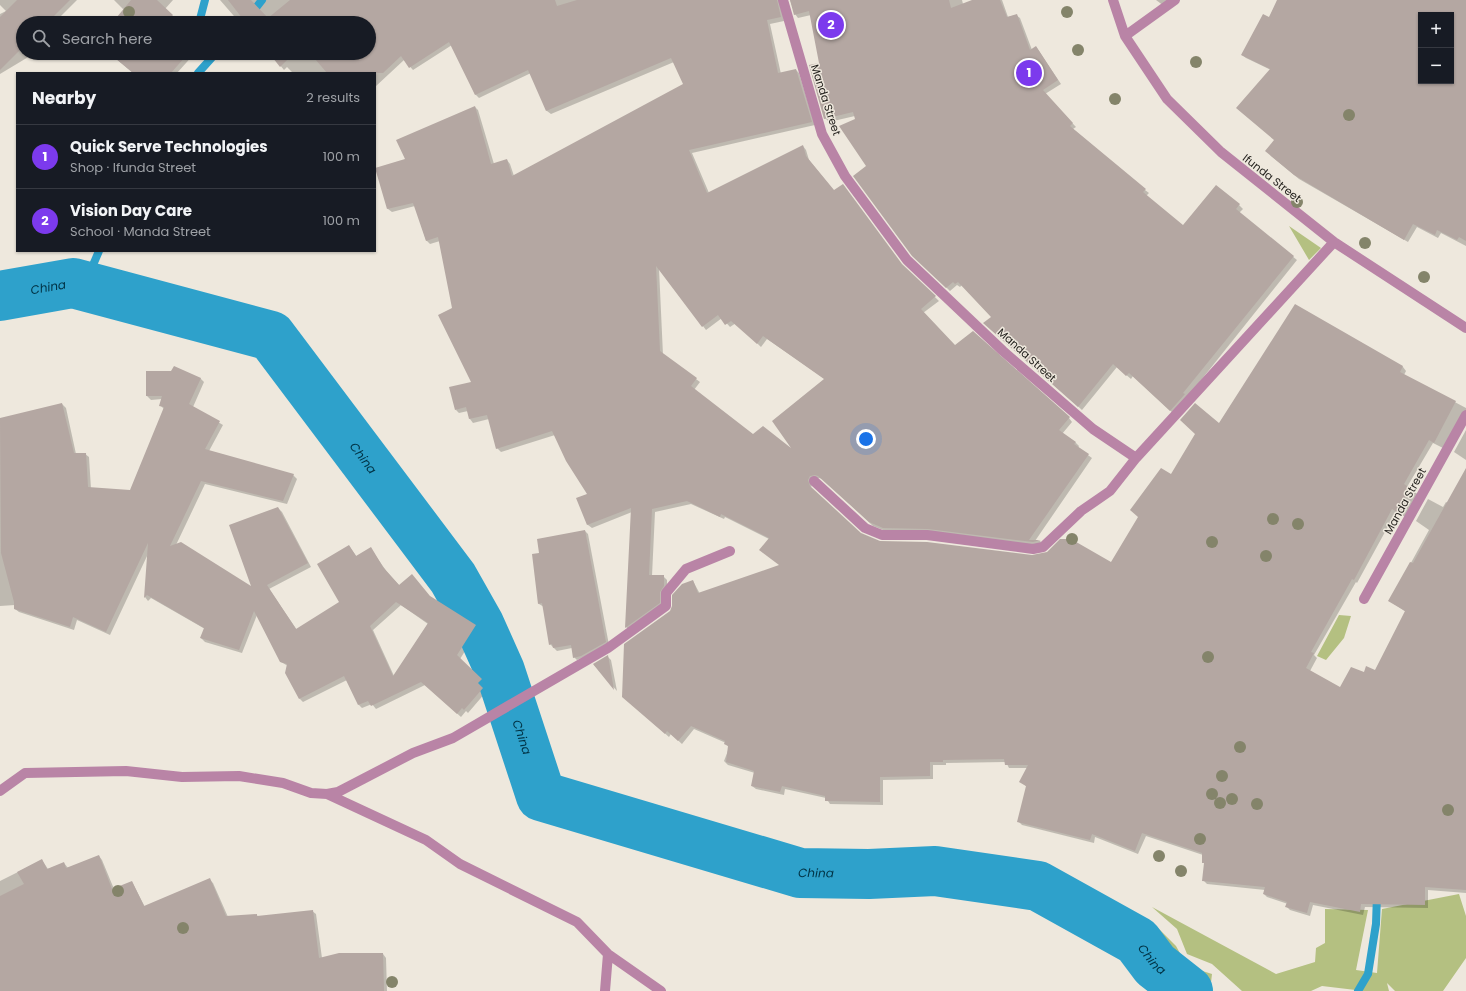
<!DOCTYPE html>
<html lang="en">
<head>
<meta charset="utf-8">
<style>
	:root { --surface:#171b24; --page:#242831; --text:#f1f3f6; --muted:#9ea1a6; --line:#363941; --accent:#7c3aed }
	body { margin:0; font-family:Poppins,sans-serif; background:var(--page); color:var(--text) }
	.controls { position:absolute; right:12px; top:12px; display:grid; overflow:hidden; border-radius:0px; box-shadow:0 1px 3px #0004 }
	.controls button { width:36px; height:36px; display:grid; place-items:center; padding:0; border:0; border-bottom:1px solid var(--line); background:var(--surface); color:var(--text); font:20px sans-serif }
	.you { position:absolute; left:866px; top:439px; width:14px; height:14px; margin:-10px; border:3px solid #fff; border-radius:50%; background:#1a73e8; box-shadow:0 0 0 6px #1a73e833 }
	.badge { display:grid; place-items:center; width:26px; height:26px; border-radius:50%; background:var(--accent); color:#fff; font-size:13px; font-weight:700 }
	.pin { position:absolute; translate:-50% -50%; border:2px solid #fff; box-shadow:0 1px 4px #0006 }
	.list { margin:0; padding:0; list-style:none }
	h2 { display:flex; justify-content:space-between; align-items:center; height:52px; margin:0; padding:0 16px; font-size:17px }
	h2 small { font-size:13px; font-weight:400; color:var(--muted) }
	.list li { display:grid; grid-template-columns:26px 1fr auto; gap:12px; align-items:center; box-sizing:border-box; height:64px; padding:0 16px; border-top:1px solid var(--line) }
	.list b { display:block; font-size:15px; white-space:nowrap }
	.list p { margin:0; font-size:13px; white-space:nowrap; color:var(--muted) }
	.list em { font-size:13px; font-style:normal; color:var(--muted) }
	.icon { flex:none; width:22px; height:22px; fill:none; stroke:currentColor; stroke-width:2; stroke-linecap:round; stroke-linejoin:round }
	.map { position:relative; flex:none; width:1466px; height:991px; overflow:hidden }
	.search { position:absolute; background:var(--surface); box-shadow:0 1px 3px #0004; left:16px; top:16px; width:360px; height:44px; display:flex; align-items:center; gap:10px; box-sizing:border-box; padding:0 14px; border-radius:22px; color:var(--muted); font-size:15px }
	.panel { position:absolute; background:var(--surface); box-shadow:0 1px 3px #0004; left:16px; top:72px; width:360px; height:180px; border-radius:0px }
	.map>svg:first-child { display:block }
	.green { fill:#b4c081 }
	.shadow { fill:#0003; fill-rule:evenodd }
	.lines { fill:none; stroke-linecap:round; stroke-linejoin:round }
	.stream { stroke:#2ea1cb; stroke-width:8 }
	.river { stroke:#2ea1cb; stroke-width:50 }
	.building { fill:#b4a7a2; fill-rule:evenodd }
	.street { stroke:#b984a6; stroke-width:10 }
	.tree { fill:#84846a }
	.labels { text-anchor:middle; stroke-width:3; stroke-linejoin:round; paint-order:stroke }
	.street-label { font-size:11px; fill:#1f1d19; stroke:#eee8dd }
	.water-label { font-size:12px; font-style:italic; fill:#003244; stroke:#eee8dd }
</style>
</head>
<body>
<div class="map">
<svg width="1466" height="991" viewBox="0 0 1466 991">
	<rect width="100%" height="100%" fill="#eee8dd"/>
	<path class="green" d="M1289 226 1321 248 1309 260Z
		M1339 615 1351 616 1344 638 1326 660 1317 656Z
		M1459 894 1466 916V958L1443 991H1395L1387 983 1389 991H1364L1322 986 1311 991H1242L1212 964 1187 954 1177 929 1152 907 1276 974 1315 962 1316 948 1325 943V909L1368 910 1356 970 1377 973 1382 909Z
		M1153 923 1176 946 1187 966 1212 974 1210 991H1157Z"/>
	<path class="shadow" d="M0 0H77L54 23H23V53H35L0 74V14L6 11 0 5Z
		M114 0H173L165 9 176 19 172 23H113L124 10Z
		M220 0H782L784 21 770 24 781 74 796 70 799 73 815 125 692 153 709 193 803 146 806 150 809 160 834 191 905 268 939 301 923 313 955 346 1069 418 1072 422 1062 434 1075 442 1079 446 1078 448 1092 458 1035 541H1040L1043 544 1037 546 888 532 873 526 823 479 819 478 813 480 811 488 860 534 880 542 1111 563 1171 476 1219 424 1295 306 1403 367 1406 371 1404 375 1466 408V414L1445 449 1433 443 1407 487 1419 495 1407 518 1396 512 1357 583 1356 582 1314 655 1317 658 1310 671 1340 688 1364 673 1375 671 1406 612 1390 601 1429 530 1416 521 1428 499 1443 507 1446 502 1448 503 1466 470V893L1428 890V908L1365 907 1363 915 1313 905 1310 916 1290 910 1287 907 1288 904 1267 897 1264 894 1265 890 1207 884 1203 880 1205 864 1203 862V855L1146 836 1138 854 1095 837 1094 843 1022 825 1018 821 1027 787 1021 782 1028 768H1009L1006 762 946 763V765H933V779L883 780V805L830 804 826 798 785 789 784 795 756 789 752 786 755 773 728 765 724 761 729 748 726 743 694 729 682 744 671 734 669 737 627 700 671 612 693 581 700 594 780 566 769 539 725 517 724 519 691 504 655 512 652 576H663L667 580V589L663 606 629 630 626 627 632 512 592 528 588 525 578 498 589 494 555 435 501 452 497 448 489 419 473 423 470 419 468 411 459 413 456 410 473 382 454 308 440 241 430 244 426 240 415 206 392 212 388 209 376 169 406 160 475 107 478 110 494 164 507 160 510 164 514 176 685 84 674 62 551 114 547 111 531 73 479 98 475 94 452 45 413 70 404 60 375 87V73H293L287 67 284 70 270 53H369V23H247L246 21 240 23ZM659 268 706 330 722 318 730 327 736 323 761 347 767 339 825 379 795 451 753 435 694 390 700 382 663 355Z
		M790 0H962L963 4 975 0H1002L1008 17 1016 15 1020 18 1032 50 1036 47 1039 51 1061 84 1045 94 1076 127 1073 129 1145 190 1149 193 1146 196 1183 227 1239 205 1243 209 1239 213 1297 260 1174 414 1133 376 1131 379 1117 367 1082 410 988 326 992 317 962 285 960 287 957 285 950 291 913 255 867 166 855 116 829 122 825 118 820 64 811 15 798 18 795 14Z
		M1156 0H1168L1164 6Z
		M1278 0H1466V246L1441 233 1438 238 1417 227 1408 242 1299 179 1270 155 1275 140 1271 70 1246 58 1242 55 1269 18ZM1421 15H1451V81H1421Z
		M109 53H195L177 73H133Z
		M200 378 204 382 193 407 223 425 209 451 293 475 297 479 287 504 205 484 176 545 253 589 278 508 282 512 311 567 269 589 297 630 341 602 349 546 357 557 371 549 387 572 400 586 431 597 479 629 460 659 485 683 481 687 486 692 468 713 466 711 461 717 425 685 376 709 372 704 362 708 359 705 347 680 303 702 300 699 288 666 281 662 257 615 242 653 205 642 201 638 205 629 151 598 148 601 145 597 148 554 110 635 77 620 74 630 19 612 15 609V605L0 606V419L62 404 66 408 76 454H85L89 457 91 489 131 491 164 409 160 405 162 399 151 400 147 396ZM401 605 428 624 394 676 373 630Z
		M1466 430V460L1454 452Z
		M585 531 588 534 609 645 577 660 574 657 572 648 557 651 550 644 544 607 539 604 541 554Z
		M608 657 611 660 617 691 594 665Z
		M99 856 102 860 114 889 132 882 145 907 210 880 213 883 228 917 257 915 258 917 312 911 316 914 322 958 383 954 386 958 387 991H0V881L42 860 48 869 64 863 68 868Z"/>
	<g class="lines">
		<path class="stream" d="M199 23 205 0
			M244 23 262 0
			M198 73 216 53
			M84 286 99 251
			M1358 991 1368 974 1376 924 1377 895"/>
		<path class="river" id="s1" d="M0 296 73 283 271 336 453 578 479 624 500 671 541 796 800 873 869 874 935 871 1038 886 1137 941 1155 965 1188 991"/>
	</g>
	<path class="building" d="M17 0H70L47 23H23V47L0 70V17Z
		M131 0H157L173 15 165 23H112Z
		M228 0H251L268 18 290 0H555L557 6 577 0H777L781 17 767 20 778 73 796 69 812 122 689 150 707 193 803 145 806 156 834 190 843 184 902 264 936 296 921 309 955 345 973 331 1070 417 1059 430 1076 442 1074 444 1089 454 1029 540H1041L1033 542 928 529 883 528 869 522 818 476 815 475 810 476 808 480 810 486 861 533 880 541 927 542 1032 555 1047 552 1060 539H1071L1111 562 1138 517 1130 510 1161 468 1171 474 1195 434 1180 420 1195 403 1219 423 1295 304 1403 366 1400 372 1456 401 1434 443 1429 440 1404 484 1410 488 1397 512 1392 509 1354 580 1352 579 1311 652 1314 653 1306 668 1340 687 1351 667 1364 672 1366 666 1375 670 1405 611 1388 601 1410 562 1413 563 1466 468V890L1425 887V905L1361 904 1360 912 1310 902 1307 913 1285 907 1287 902 1263 894 1265 887 1202 881 1204 863H1202V853L1142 833 1135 851 1092 834 1090 840 1017 822 1026 786 1019 782 1028 765H1005L1004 759 943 760V762H930V776L880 777V802L825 801V796L782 786 780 792 751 786 754 771 726 762 728 746 724 744 725 741 691 726 678 741 667 731 665 734 622 697 624 644 670 611 672 606V595L682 584 693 580 698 593 779 565 759 550 769 538 721 514 720 517 687 501 652 509 649 575H664V586L660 592V603L625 628 631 508 587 525 576 498 587 494 566 461 552 431 496 449 487 415 469 419 466 407 455 410 449 387 471 382 438 315 452 308 438 237 426 241 413 203 387 209 375 168 405 159 396 140 475 106 491 164 507 159 512 176 683 84 671 58 546 111 528 70 475 95 449 42 409 68 401 56 383 73H327L310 53H369V23H246ZM656 266 702 327 718 315 725 325 731 321 757 344 763 336 824 379 772 421 791 448 763 426 753 434 691 386 697 378 660 351Z
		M790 0H949L951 8 972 0H1000L1007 17 1017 14 1030 50 1036 46 1058 80 1043 90 1073 123 1070 126 1146 189 1143 192 1183 225 1216 185 1240 204 1236 209 1294 256 1183 393 1185 394 1170 411 1129 373 1126 376 1113 364 1078 407 983 323 991 317 958 282 955 284 953 282 946 288 912 256 853 176 866 166 839 126 855 119 853 112 824 119 809 65 819 63 809 11 794 15Z
		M1277 0H1466V241L1459 237 1457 240 1437 230 1435 235 1413 224 1404 240 1294 175 1265 151 1274 140 1236 108 1270 69 1241 55 1263 14 1269 17ZM1421 15H1451V81H1421Z
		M109 53H180L185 57 171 73H133Z
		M269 53H294L280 67Z
		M174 366 201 378 189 404 220 421 205 449 294 474 283 501 201 481 170 546 181 542 251 586 229 525 278 507 308 563 267 585 296 629 339 602 317 564 349 545 356 556 371 547 383 567 399 585 412 574 430 596 476 625 457 655 482 679 478 683 483 688 464 710 462 708 457 714 421 682 371 706 368 701 358 705 344 676 299 699 285 673 287 664 280 662 254 611 239 650 200 638 204 628 147 595 144 598 148 543 106 632 73 617 70 627 14 609V602L1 553 0 418 62 403 74 453H86L88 487 130 490 164 407 159 406 162 396H146V371H171ZM396 602 428 623 393 676 370 626Z
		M585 530 606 642 581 656 573 658 571 645 553 648 552 644 549 645 542 603 538 604 532 554 539 553 537 539Z
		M608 655 614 690 593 664Z
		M99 855 112 889 132 881 144 906 210 878 226 916 257 914V916L313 910 319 958 339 953H383L384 991H0V896L24 884 17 872 42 859 47 869 64 862 66 868Z"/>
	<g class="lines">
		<path class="street" d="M783 0 822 134 845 176 907 260 1003 351 1093 429 1136 458
			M1113 0 1125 36 1167 99 1221 152 1334 242 1466 328
			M1125 36 1175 0
			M814 481 865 528 882 535H927L1033 549 1043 547 1081 511 1110 491 1136 458 1334 242
			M1364 599 1466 415
			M0 791 25 773 126 771 182 777 239 776 283 783 311 793 327 794 338 792 413 753 453 738 608 648 666 606V593L686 569 730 551
			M327 794 426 840 460 864 577 922 608 954 661 991
			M605 991 608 954"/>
	</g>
	<g class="tree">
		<circle cx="129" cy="12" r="6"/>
		<circle cx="1067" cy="12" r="6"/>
		<circle cx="1078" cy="50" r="6"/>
		<circle cx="1196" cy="62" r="6"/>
		<circle cx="1115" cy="99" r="6"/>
		<circle cx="1349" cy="115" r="6"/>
		<circle cx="1297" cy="202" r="6"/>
		<circle cx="1365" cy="243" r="6"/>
		<circle cx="1424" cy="277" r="6"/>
		<circle cx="1273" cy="519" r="6"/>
		<circle cx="1298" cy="524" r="6"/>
		<circle cx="1072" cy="539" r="6"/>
		<circle cx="1212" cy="542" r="6"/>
		<circle cx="1266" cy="556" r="6"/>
		<circle cx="1208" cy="657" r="6"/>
		<circle cx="1240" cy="747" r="6"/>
		<circle cx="1222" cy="776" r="6"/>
		<circle cx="1212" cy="794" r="6"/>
		<circle cx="1232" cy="799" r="6"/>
		<circle cx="1220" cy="803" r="6"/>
		<circle cx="1257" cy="804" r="6"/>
		<circle cx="1448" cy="810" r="6"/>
		<circle cx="1200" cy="839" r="6"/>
		<circle cx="1159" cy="856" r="6"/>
		<circle cx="1181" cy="871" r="6"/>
		<circle cx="118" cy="891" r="6"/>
		<circle cx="183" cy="928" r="6"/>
		<circle cx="392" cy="982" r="6"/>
	</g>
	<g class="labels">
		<g class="street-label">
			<text transform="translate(826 100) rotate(72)" y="4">Manda Street</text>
			<text transform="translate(1272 178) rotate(38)" y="4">Ifunda Street</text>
			<text transform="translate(1027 355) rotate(42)" y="4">Manda Street</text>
			<text transform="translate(1405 501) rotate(-61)" y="4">Manda Street</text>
		</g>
		<g class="water-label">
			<text dy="4" stroke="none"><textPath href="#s1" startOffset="49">China</textPath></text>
			<text dy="4" stroke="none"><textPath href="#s1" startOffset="432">China</textPath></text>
			<text dy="4" stroke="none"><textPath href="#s1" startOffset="756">China</textPath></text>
			<text dy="4" stroke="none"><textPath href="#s1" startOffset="1104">China</textPath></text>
			<text dy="4" stroke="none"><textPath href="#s1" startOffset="1464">China</textPath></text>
		</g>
	</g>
</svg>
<div class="controls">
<button>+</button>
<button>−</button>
</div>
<div class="you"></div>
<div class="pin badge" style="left:1029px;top:73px">1</div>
<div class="pin badge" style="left:831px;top:25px">2</div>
<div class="search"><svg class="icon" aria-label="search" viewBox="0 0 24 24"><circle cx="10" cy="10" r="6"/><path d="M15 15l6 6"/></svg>Search here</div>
<section class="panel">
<h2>Nearby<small>2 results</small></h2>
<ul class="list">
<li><span class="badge">1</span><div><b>Quick Serve Technologies</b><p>Shop · Ifunda Street</p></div><em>100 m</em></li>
<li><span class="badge">2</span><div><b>Vision Day Care</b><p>School · Manda Street</p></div><em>100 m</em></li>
</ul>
</section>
</div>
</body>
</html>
